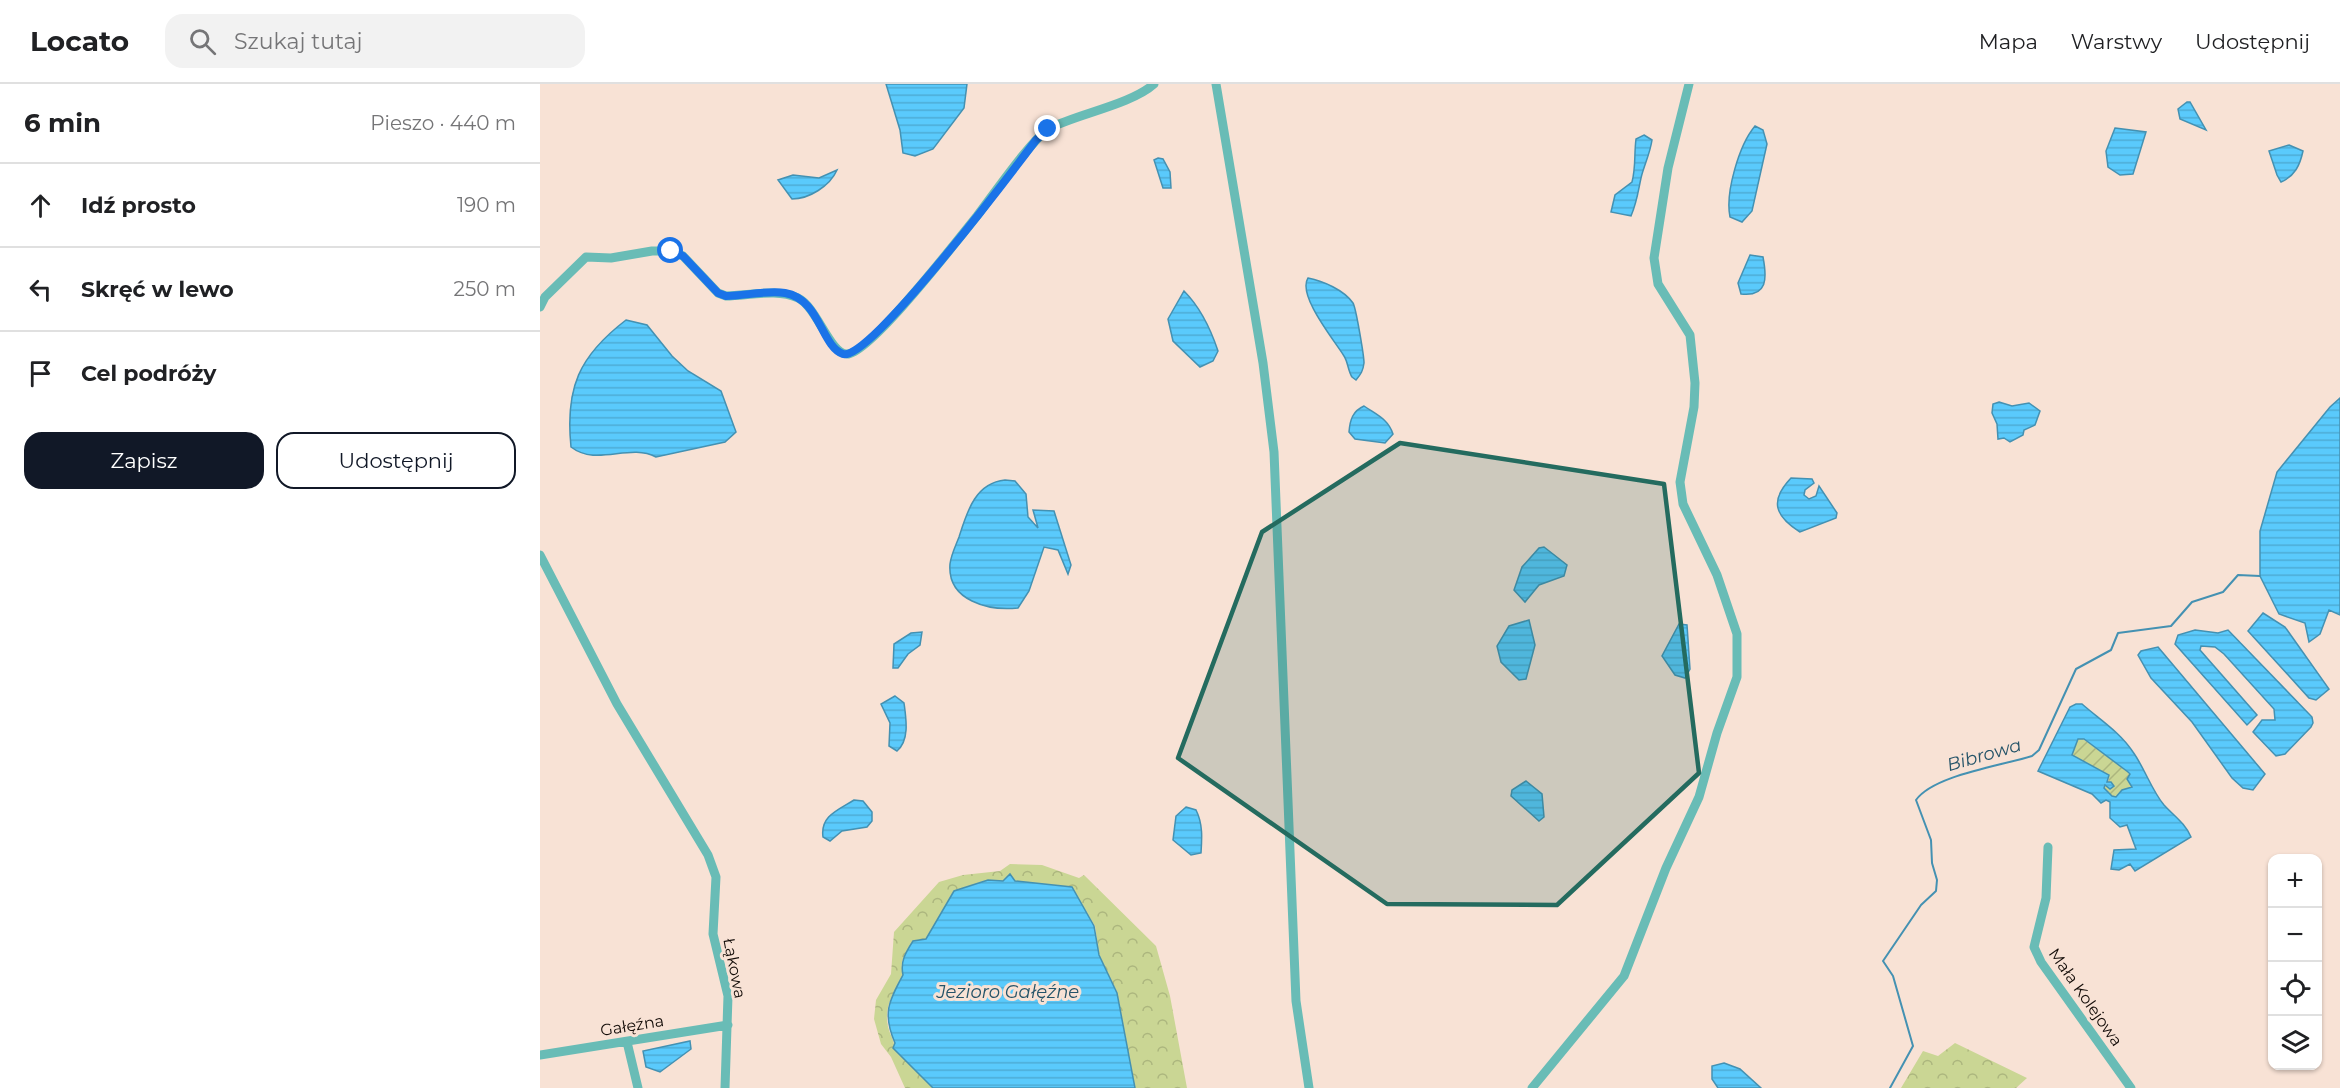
<!DOCTYPE html>
<html lang="pl">
<head>
<meta charset="utf-8">
<style>
	:root { --surface:#fff; --page:#f2f2f2; --text:#202124; --muted:#757577; --line:#e0e0e0; --accent:#111827 }
	body { margin:0; font-family:Montserrat,sans-serif; background:var(--page); color:var(--text) }
	.controls { position:absolute; right:18px; bottom:18px; display:grid; overflow:hidden; border-radius:12px; box-shadow:0 2px 4px #0004 }
	.controls button { width:54px; height:54px; display:grid; place-items:center; padding:0; border:0; border-bottom:2px solid var(--line); background:var(--surface); color:var(--text); font:30px sans-serif }
	.stop { position:absolute; width:18px; height:18px; margin:-14px; border:4px solid #1a73e8; border-radius:50%; background:#fff }
	.stop.end { background:#1a73e8; border-color:#fff; box-shadow:0 2px 6px #0008 }
	.list { margin:0; padding:0; list-style:none }
	h2 { display:flex; justify-content:space-between; align-items:center; height:78px; margin:0; padding:0 24px; font-size:26px }
	h2 small { font-size:20px; font-weight:400; color:var(--muted) }
	.list li { display:grid; grid-template-columns:39px 1fr auto; gap:18px; align-items:center; box-sizing:border-box; height:84px; padding:0 24px; border-top:2px solid var(--line) }
	.list b { display:block; font-size:22px; white-space:nowrap }
	.list em { font-size:20px; font-style:normal; color:var(--muted) }
	.actions { display:flex; gap:12px; padding:18px 24px }
	.actions a { flex:1; padding:14px 0; border:2px solid var(--accent); border-radius:18px; text-align:center; font-size:21px; color:var(--accent) }
	.actions .main { background:var(--accent); color:#fff }
	.icon { flex:none; width:33px; height:33px; fill:none; stroke:currentColor; stroke-width:2; stroke-linecap:round; stroke-linejoin:round }
	.map { position:relative; flex:none; width:1800px; height:1004px; overflow:hidden }
	header { display:flex; align-items:center; gap:36px; box-sizing:border-box; height:84px; padding:0 30px; background:var(--surface); border-bottom:2px solid var(--line) }
	header strong { font-size:28px }
	nav { display:flex; gap:33px; margin-inline-start:auto; font-size:21px }
	.search { width:420px; height:54px; background:var(--page); display:flex; align-items:center; gap:15px; box-sizing:border-box; padding:0 21px; border-radius:18px; color:var(--muted); font-size:22px }
	main { display:flex }
	aside { flex:1; background:var(--surface) }
	.map>svg:first-child { display:block }
	.forest { fill:url(#forest-crowns) }
	.garden { fill:url(#garden-furrows) }
	.water { fill:url(#water-rules); stroke:#4491b2; stroke-width:1.5; fill-rule:evenodd }
	.lines { fill:none; stroke-linecap:round; stroke-linejoin:round }
	.stream { stroke:#4491b2; stroke-width:2 }
	.minor { stroke:#69bcb6; stroke-width:9 }
	.route { stroke:#1a73e8; stroke-width:8 }
	.marked { fill:#246b5f; fill-opacity:0.2; stroke:#246b5f; stroke-width:4.5; stroke-linejoin:round }
	.labels { text-anchor:middle; stroke-width:6; stroke-linejoin:round; paint-order:stroke }
	.street-label { font-size:16px; fill:#120b07; stroke:#f8e2d5 }
	.water-label { font-size:18px; font-style:italic; fill:#245368; stroke:#f8e2d5 }
</style>
</head>
<body>
<header>
<strong>Locato</strong>
<div class="search"><svg class="icon" aria-label="search" viewBox="0 0 24 24"><circle cx="10" cy="10" r="6"/><path d="M15 15l6 6"/></svg>Szukaj tutaj</div>
<nav><a>Mapa</a><a>Warstwy</a><a>Udostępnij</a></nav>
</header>
<main>
<aside>
<h2>6 min<small>Pieszo · 440 m</small></h2>
<ul class="list">
<li><svg class="icon" aria-label="ahead" viewBox="0 0 24 24"><path d="M12 20V5M6 11l6-6 6 6"/></svg><div><b>Idź prosto</b></div><em>190 m</em></li>
<li><svg class="icon" aria-label="left" viewBox="0 0 24 24"><path d="M17 20v-9H6M10 6l-5 5 5 5"/></svg><div><b>Skręć w lewo</b></div><em>250 m</em></li>
<li><svg class="icon" aria-label="arrive" viewBox="0 0 24 24"><path d="M6 21V4h12l-3 4 3 4H6"/></svg><div><b>Cel podróży</b></div></li>
</ul>
<div class="actions"><a class="main">Zapisz</a><a>Udostępnij</a></div>
</aside>
<div class="map">
<svg width="1800" height="1004" viewBox="0 0 1800 1004">
	<defs>
		<pattern id="forest-crowns" width="20" height="18" patternUnits="userSpaceOnUse" patternTransform="scale(1.5)"><rect width="20" height="18" fill="#cad694"/><path d="M2 6a3 3 0 1 1 6 0M12 15a3 3 0 1 1 6 0" fill="none" stroke="#acb67e"/></pattern>
		<pattern id="garden-furrows" width="10" height="10" patternUnits="userSpaceOnUse" patternTransform="scale(1.5)"><rect width="10" height="10" fill="#cad694"/><path d="M-1 1l2-2M0 10L10 0M9 11l2-2" fill="none" stroke="#acb67e"/></pattern>
		<pattern id="water-rules" width="6" height="5" patternUnits="userSpaceOnUse" patternTransform="scale(1.5)"><rect width="6" height="5" fill="#5acafc"/><path d="M0 2.5h6" fill="none" stroke="#4dacd6"/></pattern>
	</defs>
	<rect width="100%" height="100%" fill="#f8e2d5"/>
	<path class="forest" d="M470 780 502 781 539 794 544 791 616 862 630 912 647 1004H595L577 908 559 871 555 842 531 803 474 797 470 790 463 797 448 796 414 807 386 855 373 857C366 868 359 877 363 891 354 908 342 925 349 946 351 953 355 957 354 964L393 1004H365L351 973 341 960 334 935 336 916 351 890 354 848 399 798 423 791 460 787Z
		M1415 959 1487 994 1476 1004H1361L1383 967 1398 972Z"/>
	<path class="garden" d="M1538 655H1543L1588 688 1593 703 1577 713H1573L1564 704 1568 700 1569 691 1532 671Z"/>
	<path class="water" d="M346 0H427L424 24 393 65 375 72 363 69 360 46Z
		M1647 18H1650L1666 46 1640 35 1638 25Z
		M1215 42 1223 46 1227 60 1212 127 1202 138 1190 133C1185 109 1199 61 1215 42Z
		M1575 44 1606 48 1593 90 1580 91 1568 83 1566 67Z
		M1104 51 1112 56C1110 70 1104 81 1101 94 1098 108 1097 118 1091 132L1071 128 1075 111 1092 98C1096 83 1094 70 1096 55Z
		M1749 61 1763 67C1760 81 1755 92 1741 98L1737 91 1729 67Z
		M618 74 623 75 630 88 631 104H623L614 76Z
		M297 86C290 102 269 115 252 115L238 96 253 91 279 94Z
		M1210 171 1223 173C1227 194 1228 213 1201 210L1198 199Z
		M768 194C783 197 804 206 813 219 816 224 824 272 824 279 823 287 821 290 816 296L812 293C808 287 808 278 804 272 794 256 757 211 768 194Z
		M644 207C659 222 671 246 678 267L673 277 660 283 633 257 628 235Z
		M86 236 107 241 132 272 148 287 181 307 196 348 185 358 116 373C89 359 57 383 31 363 25 304 39 272 86 236Z
		M1800 314V531L1789 526 1780 550 1769 558 1765 539 1739 530 1720 492V447L1737 388 1790 323Z
		M1459 318 1472 322 1489 319 1500 327 1495 341 1484 346 1483 351 1470 358 1464 354 1458 355 1457 340 1452 329 1453 320Z
		M824 322C837 331 848 335 853 350L845 359 815 355 809 348C810 335 813 327 824 322Z
		M1251 394 1272 395 1274 399 1265 406 1264 411 1269 415 1276 412 1279 402 1297 429 1296 434 1260 448C1235 432 1229 417 1251 394Z
		M465 396 475 397 486 410 488 433 498 444 493 426 514 427 531 481 528 490 518 466 504 463 489 507 478 524C449 527 407 517 410 480 411 471 416 461 419 453 427 428 435 399 465 396Z
		M1004 463 1027 481 1024 492 999 501 985 518 974 506 982 483 999 464Z
		M1723 529 1745 543 1789 605 1776 616 1769 614 1708 547Z
		M989 536 995 561 986 595 979 596 961 578 957 562 969 542Z
		M1139 540 1147 541 1150 585 1145 594 1135 591 1122 572Z
		M1655 546 1678 549 1688 546 1772 633 1773 639 1771 643 1745 670 1736 672 1713 648 1722 636H1735L1734 625 1684 570 1675 563 1661 562 1660 566 1717 631 1707 641 1635 560 1638 551Z
		M382 548 380 561 368 570 358 584H353L354 560 371 549Z
		M1618 563 1725 690 1713 706 1703 704 1692 694 1652 638 1611 594 1598 571 1601 567Z
		M355 612 364 619C366 634 370 656 357 667L349 662 350 639 341 620Z
		M1536 620H1542C1559 635 1580 648 1593 668 1604 683 1612 707 1624 721 1634 732 1645 739 1651 753L1595 787 1590 780 1579 786 1571 785 1574 766 1596 765 1587 741 1580 743 1570 734V718L1566 716 1561 719 1552 710 1498 687 1530 623ZM1538 655H1544L1588 688 1590 690 1587 695 1592 703 1582 706 1576 713 1572 712 1564 704 1565 701 1570 705 1574 702 1571 698H1567L1569 691 1532 671Z
		M986 697 1002 710 1004 733 999 737 971 712 972 706Z
		M314 716 323 717 332 728V737L327 743 302 747 290 757 283 753C280 732 298 726 314 716Z
		M646 723 656 726C663 740 662 754 661 769L651 771 633 756 636 732Z
		M470 790 475 797 532 803 554 842 559 871 577 909 595 1004H393L353 964 355 959C342 929 349 917 363 891 360 877 366 868 373 857L386 855 414 807 448 796 463 797Z
		M150 957 151 965 120 988 106 983 103 967Z
		M1184 979 1200 985 1221 1004H1178L1172 995V982Z"/>
	<g class="lines">
		<path class="stream" d="M1350 1004 1373 962 1353 892 1343 877 1381 821 1396 807 1397 796 1392 779 1391 756 1376 716C1394 691 1461 682 1492 672L1499 666 1536 585 1571 566 1578 549 1631 542 1652 518 1683 508 1698 491 1720 492"/>
		<path class="minor" d="M676 0 723 279 734 368 756 917 769 1004
			M0 223 5 213 46 173 71 174 112 167H131L143 172 178 209 186 212C208 212 237 204 258 214 277 223 290 270 307 270 329 271 419 154 437 132 451 114 493 53 510 44 538 30 592 20 614 0
			M0 471 77 620 168 771 176 793 173 850 188 912 185 1004
			M1508 763 1506 814 1494 863 1501 878 1591 1004
			M87 958 98 1004
			M0 971 188 941
			M992 1004 1084 892 1126 784 1159 713 1177 649 1197 593V550L1177 491 1143 420 1140 398 1154 323 1155 299 1150 251 1118 200 1114 174 1128 84 1149 0"/>
	</g>
	<g class="lines">
		<path class="route" d="M131 167 143 172 178 209 186 212C204 212 227 206 245 209 280 215 281 262 303 270 328 279 475 84 496 56L508 45"/>
	</g>
	<path class="marked" d="M860 359 1124 400 1159 689 1017 821 847 820 638 674 722 448Z"/>
	<g class="labels">
		<g class="street-label">
			<text transform="translate(195 884) rotate(79)" y="6">Łąkowa</text>
			<text transform="translate(1546 913) rotate(55)" y="6">Mała Kolejowa</text>
			<text transform="translate(92 941) rotate(-9)" y="6">Gałęźna</text>
		</g>
		<g class="water-label">
			<text transform="translate(1444 671) rotate(-16)" y="6">Bibrowa</text>
			<text x="468" y="914">Jezioro Gałęźne</text>
		</g>
	</g>
</svg>
<div class="controls">
<button>+</button>
<button>−</button>
<button><svg class="icon" aria-label="locate" viewBox="0 0 24 24"><circle cx="12" cy="12" r="6"/><path d="M12 2v4M12 18v4M2 12h4M18 12h4"/></svg></button>
<button><svg class="icon" aria-label="layers" viewBox="0 0 24 24"><path d="M12 4l9 5-9 5-9-5zM3 14l9 5 9-5"/></svg></button>
</div>
<div class="stop" style="left:131px;top:167px"></div>
<div class="stop end" style="left:508px;top:45px"></div>
</div>
</main>
</body>
</html>
